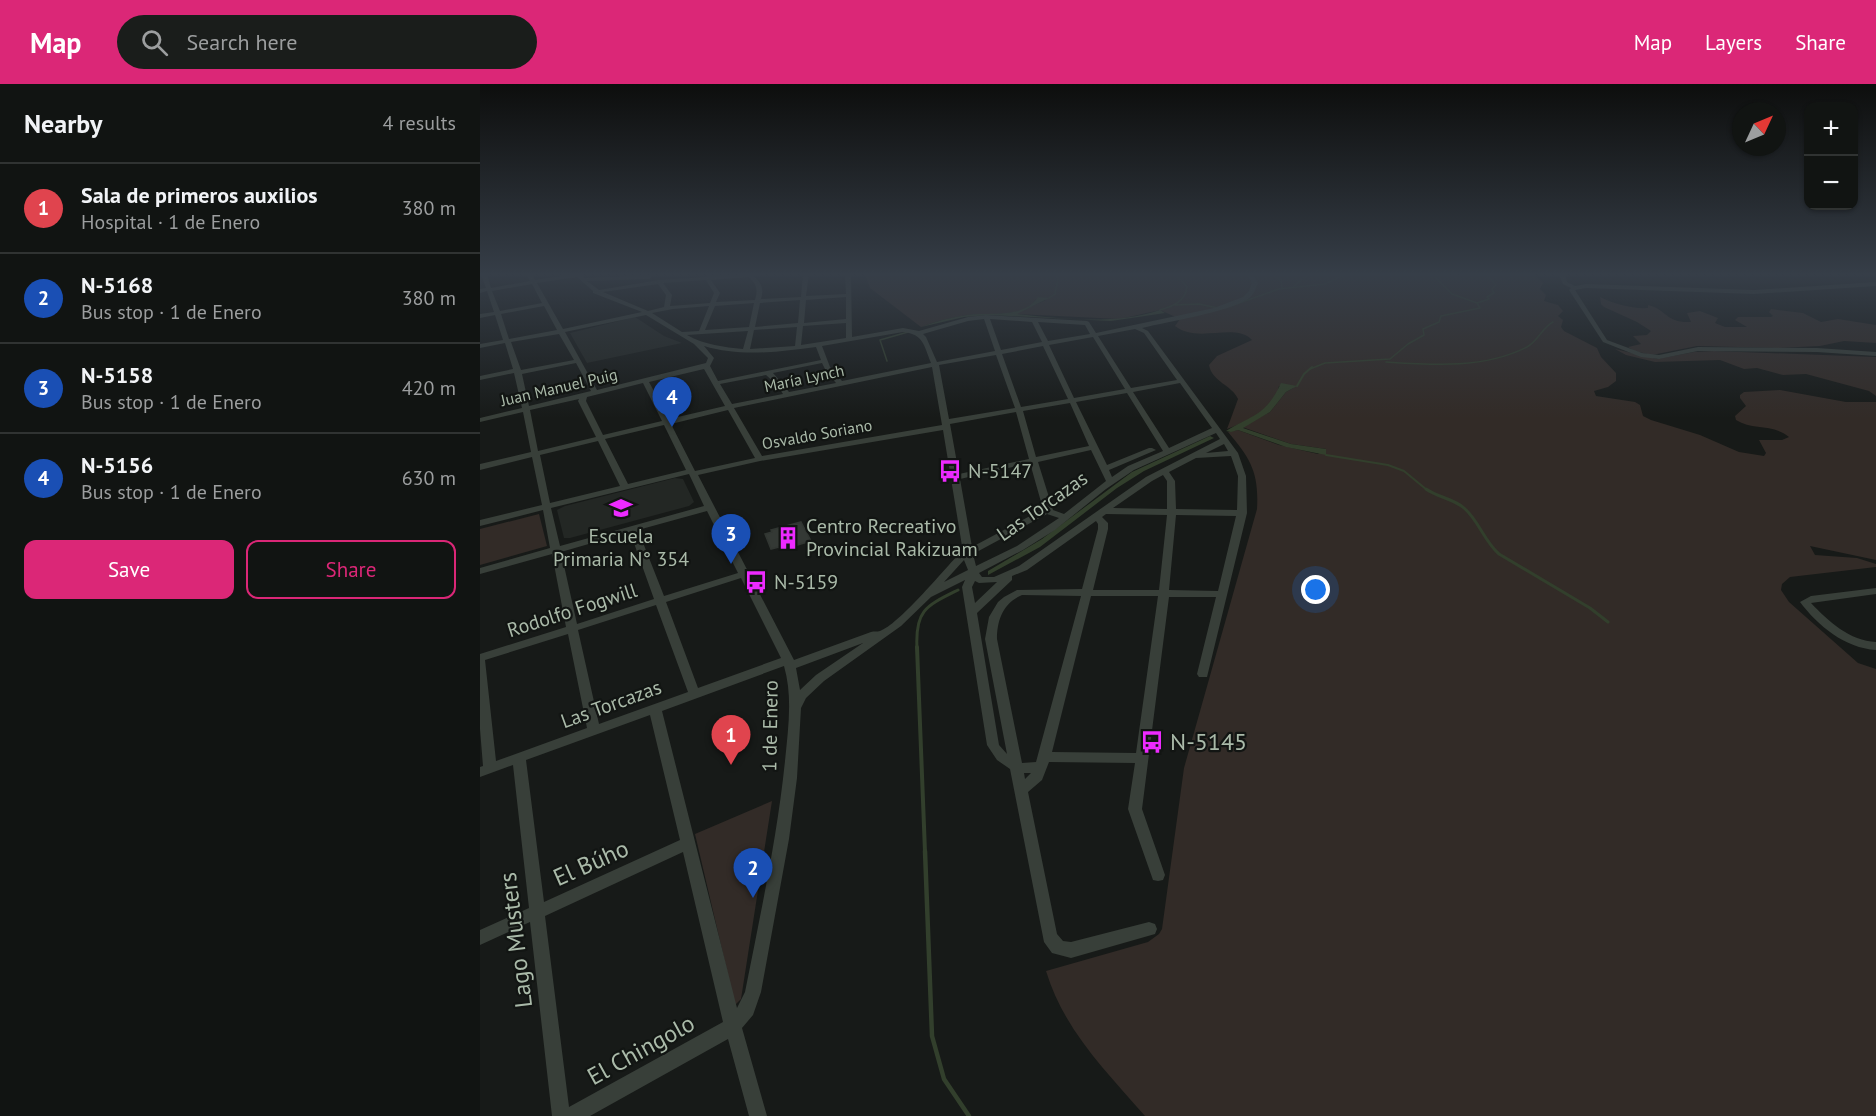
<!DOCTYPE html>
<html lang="en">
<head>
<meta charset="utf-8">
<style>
	:root { --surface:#111412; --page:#1a1d1b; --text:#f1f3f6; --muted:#9c9e9f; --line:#303332; --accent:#db2777 }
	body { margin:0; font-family:"PT Sans",sans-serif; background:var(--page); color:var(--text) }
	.controls { position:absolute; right:18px; top:18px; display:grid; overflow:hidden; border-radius:12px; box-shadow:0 2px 4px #0004 }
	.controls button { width:54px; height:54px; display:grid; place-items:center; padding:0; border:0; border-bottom:2px solid var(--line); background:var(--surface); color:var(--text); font:30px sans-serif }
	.compass { position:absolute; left:1252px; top:18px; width:54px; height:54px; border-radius:50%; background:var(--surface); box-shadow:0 2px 4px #0004; rotate:46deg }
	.you { position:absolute; left:836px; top:506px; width:21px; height:21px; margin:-15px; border:4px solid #fff; border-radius:50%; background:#1a73e8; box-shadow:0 0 0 9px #1a73e833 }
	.badge { display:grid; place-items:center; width:39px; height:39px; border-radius:50%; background:var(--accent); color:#fff; font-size:20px; font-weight:700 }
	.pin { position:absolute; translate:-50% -50px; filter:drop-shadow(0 2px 3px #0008) }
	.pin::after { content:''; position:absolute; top:32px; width:21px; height:18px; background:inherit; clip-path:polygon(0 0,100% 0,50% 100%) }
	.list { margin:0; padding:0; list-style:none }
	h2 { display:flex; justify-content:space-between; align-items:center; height:78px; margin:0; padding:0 24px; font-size:26px }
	h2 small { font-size:20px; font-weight:400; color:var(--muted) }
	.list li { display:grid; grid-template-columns:39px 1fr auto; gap:18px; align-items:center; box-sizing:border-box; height:90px; padding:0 24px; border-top:2px solid var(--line) }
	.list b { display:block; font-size:22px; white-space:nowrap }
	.list p { margin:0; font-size:20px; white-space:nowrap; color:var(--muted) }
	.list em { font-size:20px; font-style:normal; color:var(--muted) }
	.actions { display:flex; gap:12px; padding:18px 24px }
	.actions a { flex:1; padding:14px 0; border:2px solid var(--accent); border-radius:12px; text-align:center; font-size:21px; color:var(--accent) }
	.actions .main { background:var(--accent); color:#fff }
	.icon { flex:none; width:33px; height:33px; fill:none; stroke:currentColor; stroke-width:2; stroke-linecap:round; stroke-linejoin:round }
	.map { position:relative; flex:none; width:1396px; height:1032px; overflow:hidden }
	header { display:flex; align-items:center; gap:36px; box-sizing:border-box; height:84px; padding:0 30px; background:var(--accent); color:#fff }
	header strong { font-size:28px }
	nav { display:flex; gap:33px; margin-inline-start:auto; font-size:21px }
	.search { width:420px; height:54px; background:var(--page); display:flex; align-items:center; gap:15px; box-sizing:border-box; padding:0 21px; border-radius:33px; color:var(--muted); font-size:22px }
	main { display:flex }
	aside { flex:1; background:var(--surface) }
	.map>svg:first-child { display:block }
	.built { fill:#232724 }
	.green { fill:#322b27 }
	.water { fill:#323f2c }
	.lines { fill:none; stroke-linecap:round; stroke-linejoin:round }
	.stream-far4 { stroke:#323f2c; stroke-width:1.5 }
	.stream-far3 { stroke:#323f2c; stroke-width:2 }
	.stream-far2 { stroke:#323f2c; stroke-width:3 }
	.stream-far1 { stroke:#323f2c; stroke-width:4 }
	.stream { stroke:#323f2c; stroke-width:4.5 }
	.building { fill:#343935; stroke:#313632; stroke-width:1.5 }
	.street { fill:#383f39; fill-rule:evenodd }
	.labels { text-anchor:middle; stroke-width:4.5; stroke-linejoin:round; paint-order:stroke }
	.far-street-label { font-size:16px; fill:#aabaa9; stroke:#121513 }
	.poi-label { font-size:20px; fill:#aabaa9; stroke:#121513; text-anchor:start }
	.street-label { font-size:20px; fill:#aabaa9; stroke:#121513 }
	.near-poi-label { font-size:24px; fill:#aabaa9; stroke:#121513; text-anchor:start }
	.near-street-label { font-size:24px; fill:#aabaa9; stroke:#121513 }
</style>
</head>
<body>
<header>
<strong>Map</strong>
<div class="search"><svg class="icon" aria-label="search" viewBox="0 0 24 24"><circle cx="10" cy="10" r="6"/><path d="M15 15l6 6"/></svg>Search here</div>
<nav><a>Map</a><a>Layers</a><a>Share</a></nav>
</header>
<main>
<aside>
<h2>Nearby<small>4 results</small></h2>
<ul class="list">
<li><span class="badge" style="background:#e0444e">1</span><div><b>Sala de primeros auxilios</b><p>Hospital · 1 de Enero</p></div><em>380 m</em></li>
<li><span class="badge" style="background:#1a4fb4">2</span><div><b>N-5168</b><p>Bus stop · 1 de Enero</p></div><em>380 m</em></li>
<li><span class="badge" style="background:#1a4fb4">3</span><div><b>N-5158</b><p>Bus stop · 1 de Enero</p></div><em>420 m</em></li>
<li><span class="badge" style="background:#1a4fb4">4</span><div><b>N-5156</b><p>Bus stop · 1 de Enero</p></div><em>630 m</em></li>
</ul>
<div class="actions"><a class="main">Save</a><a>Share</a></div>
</aside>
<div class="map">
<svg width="1396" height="1032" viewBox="0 0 1396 1032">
	<rect width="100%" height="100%" fill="#171a18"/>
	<path class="built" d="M155 233 184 252 202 259 107 279 90 249Z
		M195 394 203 395 214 418 209 422 90 454H84L77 426 85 422Z"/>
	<path class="green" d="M385 190H956L982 191 979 190H1053L1063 199 1060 205 1066 211 1064 217 1078 221 1083 227 1078 232 1083 236 1081 243 1084 247 1117 264 1121 273 1136 289V297L1128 303 1114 307 1116 312 1155 318 1160 321 1163 332 1171 336 1220 351 1259 368 1284 372 1286 369 1279 356H1302L1309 353C1292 339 1273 347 1256 336L1255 332 1266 322 1260 314V311L1264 308 1300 306 1366 318H1396V476L1330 462 1335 471 1377 474 1396 480V483L1310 493 1302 500 1301 506 1309 518 1378 579 1396 585V1032H665C625 986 584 946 566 887L668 858 679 850 682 845 704 684 777 425C779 389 771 375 748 348L758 346 799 361 838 370 846 365 811 360 762 343 790 328 806 308 813 304 799 302C795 326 767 337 747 345L758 315C752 301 732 298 729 281L737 272 772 256C755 238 717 260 695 242L700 235 680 226 640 235 534 230 566 216 556 215C544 235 508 228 488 231 473 233 456 237 441 243L390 204Z
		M1120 213C1134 220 1153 225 1168 224V221C1188 226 1185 239 1211 238L1207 229 1220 227 1238 234 1235 239 1245 243H1267L1255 236 1258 233H1291L1293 232 1289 228 1291 225 1323 229 1341 238 1358 235 1396 241V259L1364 257 1340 262 1298 264 1217 262 1172 271 1154 267 1148 263 1161 260 1153 252 1167 251 1171 247 1157 238 1124 223 1121 220Z
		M1135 265 1177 275 1214 268 1234 267 1396 273V312L1389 307 1326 290 1303 291 1277 284 1264 285 1240 276 1175 278 1146 271Z
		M59 430 67 462 0 481V445Z
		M292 717 261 915 255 921 215 750Z"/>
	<path class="water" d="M558 213 569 214 537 230C584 235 635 241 680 226L685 229 631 237 509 231 484 233 441 243C456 237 472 233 487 231 511 228 543 235 558 213Z
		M801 299 817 302 806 308 790 328 763 344 811 360 846 365V371L806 363 758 346 751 348 746 347C775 330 786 331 801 299Z
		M730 352 734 354 664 387 637 404 560 463 508 491V487L562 455 652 388Z"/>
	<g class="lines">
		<path class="stream-far4" d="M791 190 801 196 802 204
			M955 193 972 210 997 219
			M814 202 829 190
			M569 214 575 210 578 195 575 190
			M695 221 719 220 738 224
			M745 224 799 205 845 200 866 190
			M680 226C693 222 705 218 707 203L699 194 700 190
			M407 277 400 256 428 248
			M906 278C952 281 1004 285 1047 263 1058 257 1062 244 1073 238
			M830 285 845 279 910 275 928 260 944 251 943 245 959 238 961 232 1000 224 997 219 1009 215 1007 213 1014 209 1012 205 1016 201 1009 193 1011 190"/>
		<path class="stream-far3" d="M817 302 824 290 832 283
			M846 371 908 381 924 387 947 406"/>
		<path class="stream-far2" d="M946 405C957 413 974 415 984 424 999 437 1004 457 1019 470L1110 524 1128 538
			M437 564C435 526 446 522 478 506"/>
		<path class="stream-far1" d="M437 563 445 768"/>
		<path class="stream" d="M445 767 452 952 464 995 489 1032"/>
	</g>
	<path class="building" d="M321 438 331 457 300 466 299 463 291 465 285 450 292 448 291 446Z"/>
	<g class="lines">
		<path class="street" d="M1 190H7L11 204 50 197 46 190H52L55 196 94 190H101L104 194 169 191 172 193 169 195 107 197 119 206 179 196 226 193 227 190H231V192L287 190 274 192C282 200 284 205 281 215L321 213 323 190H329L326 212 366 210 365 190H371L372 253 423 244 439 247 488 233 506 231 607 237 609 238 616 249 734 224 763 213 769 207 772 199 767 190H773L778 199C775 206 774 211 768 215 745 229 690 237 662 244L668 247 758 369 766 392 767 429 727 593H719L717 590 736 513H689L662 725 685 791 683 796 678 797 673 796 648 725 655 679 569 678 562 696 548 708 577 850 583 857 591 858 669 838 675 840 677 845 675 850 591 874 572 869 564 858 530 685 517 676 507 661 482 503 485 496 451 513 421 542 344 597 326 614 321 624 317 694 309 755 281 908 273 931 262 944 287 1032H269L248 955 110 1032H72L50 838 0 861V846L49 824 33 681 0 693V683L3 682 0 645V570L86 543 72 470 0 490V484L70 464 63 426 0 442V436L62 421 52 373 0 386V380L51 368 43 328 0 338V334L42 324 34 289 0 296V292L33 285 25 259 0 264V260L23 256 15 231 0 234V230L14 228 7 207 0 209V205L6 204ZM97 193 113 207V209L162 228 83 245 57 199ZM269 193C277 201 278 205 275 216L236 218 240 209 231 196ZM226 196 234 209 230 219 190 222 192 211 183 199ZM52 200 62 219 20 227 12 207ZM178 200 186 211 184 223 168 227 123 208ZM366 213V235L324 239 326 216ZM320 216 318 239 275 243 280 219ZM274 219 269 243 225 246 235 222ZM64 222 77 246 29 255 21 230ZM229 222 219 247 202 248 172 229 193 225ZM166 231 214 260 228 274 226 279 117 306 85 248ZM504 235 515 267 457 278 446 253 443 250 488 237ZM510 235 552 238 562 258 521 266ZM558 238 605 241 610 250 568 257ZM366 239V254L321 261 323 242ZM317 243 315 262 270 265 274 246ZM655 245 664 249 697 296 651 304 618 252ZM268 247 263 265C244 263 225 261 207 251ZM423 248C444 250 444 262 451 279L362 297 350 283 342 262ZM79 250 94 276 41 286 31 258ZM613 253 645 305 594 314 569 261ZM224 262C260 273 299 268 336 263L341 276 238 297 230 282 234 274ZM563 262 588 315 541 323 522 270ZM516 271 535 324 469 335 459 281ZM96 279 111 307 49 322 42 290ZM342 279 345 285 356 299 309 308 301 298 293 289ZM452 283 462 341 282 372 254 324ZM224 285 245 322 189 335 169 298ZM286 291 296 300 303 310 252 320 240 300ZM163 299 182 337 123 351 106 317 107 313ZM700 299 732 344 689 364 653 308ZM647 309 683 367 648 382 632 393 629 386 676 366 672 364H669L627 381 596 318ZM99 315 98 317 116 353 58 367 50 326ZM590 319 609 362 556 373 543 327ZM248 326 275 374 215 387 191 340ZM536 328 549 375 479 390 470 340ZM184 341 206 386 148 400 125 355ZM463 346 483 468 478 471C463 487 418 541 400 547 397 548 394 547 391 548L314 576 218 391 280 377ZM736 349 740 355 666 393 539 482 514 493H502L499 489 543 466 575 446 626 405 654 386ZM118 357 140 402 70 419 60 371ZM744 360 748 367 726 369ZM611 366 626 397 584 430 573 426 558 378ZM751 372 758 392 757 426 696 425 695 397 689 388 716 374ZM550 379 563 425 492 463 480 395ZM209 390 224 422 80 462 71 424ZM683 391 687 397V425L633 424 672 397ZM227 427 258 489 184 512 158 446ZM567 430 579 434 537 462 496 482 493 470ZM626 430 687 431 679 506H613L628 445V439L622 433ZM696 431 756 432 738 507 689 506ZM616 437 618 440V445L602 505 537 506 524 513 518 518 509 533 505 555 527 670 519 661 497 529 532 496V492L547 486ZM150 448 174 515 97 540 81 468ZM484 476 488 486 464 498ZM261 494 301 574 218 604 186 518ZM495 497 499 499 517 498 495 519 492 503ZM542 511 601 512 556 678 542 679 517 555C517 536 523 519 542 511ZM611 512H678L656 669 572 668ZM176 521 208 608 119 640 98 546ZM88 550 107 644 16 677 5 576ZM383 559 336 591 320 606 316 584ZM304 582C313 613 308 646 305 677 297 755 280 832 265 908L257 924 182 627ZM170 631 200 756 64 818 46 676ZM544 689H551L545 695ZM203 768 243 938 89 1023 65 832Z
			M1079 190H1085L1087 198 1095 202 1106 200 1274 206 1396 198V202L1274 210 1106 204 1095 206 1127 256 1162 269 1179 271 1218 263 1337 264 1396 268V272L1337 268 1218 267 1179 275 1161 273 1123 258 1089 206 1091 204 1083 200Z
			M1396 504V510L1331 519C1348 537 1370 557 1396 558V566C1365 564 1338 542 1320 518L1331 512Z"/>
	</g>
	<linearGradient id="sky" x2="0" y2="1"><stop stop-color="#0d0e0d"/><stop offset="0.57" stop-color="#363e48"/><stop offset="1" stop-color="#363e48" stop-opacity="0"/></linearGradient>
	<rect width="1396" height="334" fill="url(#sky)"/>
	<defs>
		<g id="bus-bare" transform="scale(1.8)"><path d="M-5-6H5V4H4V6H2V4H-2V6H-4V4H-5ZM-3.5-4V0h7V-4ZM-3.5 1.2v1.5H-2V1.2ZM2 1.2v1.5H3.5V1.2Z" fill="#ed2aff" stroke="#121513" stroke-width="2.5" paint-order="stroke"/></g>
		<g id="school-bare" transform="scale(1.8)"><path d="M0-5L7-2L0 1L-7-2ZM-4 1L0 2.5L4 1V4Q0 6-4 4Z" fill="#ed2aff" stroke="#121513" stroke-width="2.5" paint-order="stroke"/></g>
		<g id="building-bare" transform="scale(1.8)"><path d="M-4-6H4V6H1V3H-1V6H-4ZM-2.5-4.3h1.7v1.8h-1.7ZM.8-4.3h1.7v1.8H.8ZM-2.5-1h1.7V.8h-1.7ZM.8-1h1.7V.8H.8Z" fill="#ed2aff" stroke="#121513" stroke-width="2.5" paint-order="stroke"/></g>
	</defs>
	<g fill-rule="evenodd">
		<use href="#bus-bare" x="470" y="387"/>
		<use href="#school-bare" x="141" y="424"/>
		<use href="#building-bare" x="308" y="454"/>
		<use href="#bus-bare" x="276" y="498"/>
		<use href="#bus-bare" x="672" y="658"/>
	</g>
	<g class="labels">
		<g class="far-street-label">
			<text transform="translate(324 294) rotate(-12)" y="6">María Lynch</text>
			<text transform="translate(79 303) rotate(-13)" y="6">Juan Manuel Puig</text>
			<text transform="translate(337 350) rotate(-10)" y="6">Osvaldo Soriano</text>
		</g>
		<g class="poi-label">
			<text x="488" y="394">N-5147</text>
			<text x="326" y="449">Centro Recreativo<tspan x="326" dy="23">Provincial Rakizuam</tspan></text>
			<text x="141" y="459" text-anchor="middle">Escuela<tspan x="141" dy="23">Primaria N° 354</tspan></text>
			<text x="294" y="505">N-5159</text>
		</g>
		<g class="street-label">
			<text transform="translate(562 422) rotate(-35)" y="7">Las Torcazas</text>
			<text transform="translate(92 526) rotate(-18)" y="7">Rodolfo Fogwill</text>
			<text transform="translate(131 620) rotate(-20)" y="7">Las Torcazas</text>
			<text transform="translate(290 642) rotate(-89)" y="7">1 de Enero</text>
		</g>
		<g class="near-poi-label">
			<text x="690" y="666">N-5145</text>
		</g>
		<g class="near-street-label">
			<text transform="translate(111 779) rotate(-24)" y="8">El Búho</text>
			<text transform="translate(36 856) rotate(-97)" y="8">Lago Musters</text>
			<text transform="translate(161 966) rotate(-29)" y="8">El Chingolo</text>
		</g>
	</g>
</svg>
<div class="controls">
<button>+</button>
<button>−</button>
</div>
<svg class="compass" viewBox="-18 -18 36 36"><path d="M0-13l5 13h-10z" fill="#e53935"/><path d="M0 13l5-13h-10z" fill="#9c9e9f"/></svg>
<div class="you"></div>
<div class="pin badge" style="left:251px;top:681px;background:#e0444e">1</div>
<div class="pin badge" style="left:273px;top:814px;background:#1a4fb4">2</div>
<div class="pin badge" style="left:251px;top:480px;background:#1a4fb4">3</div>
<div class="pin badge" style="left:192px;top:343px;background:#1a4fb4">4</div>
</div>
</main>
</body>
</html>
